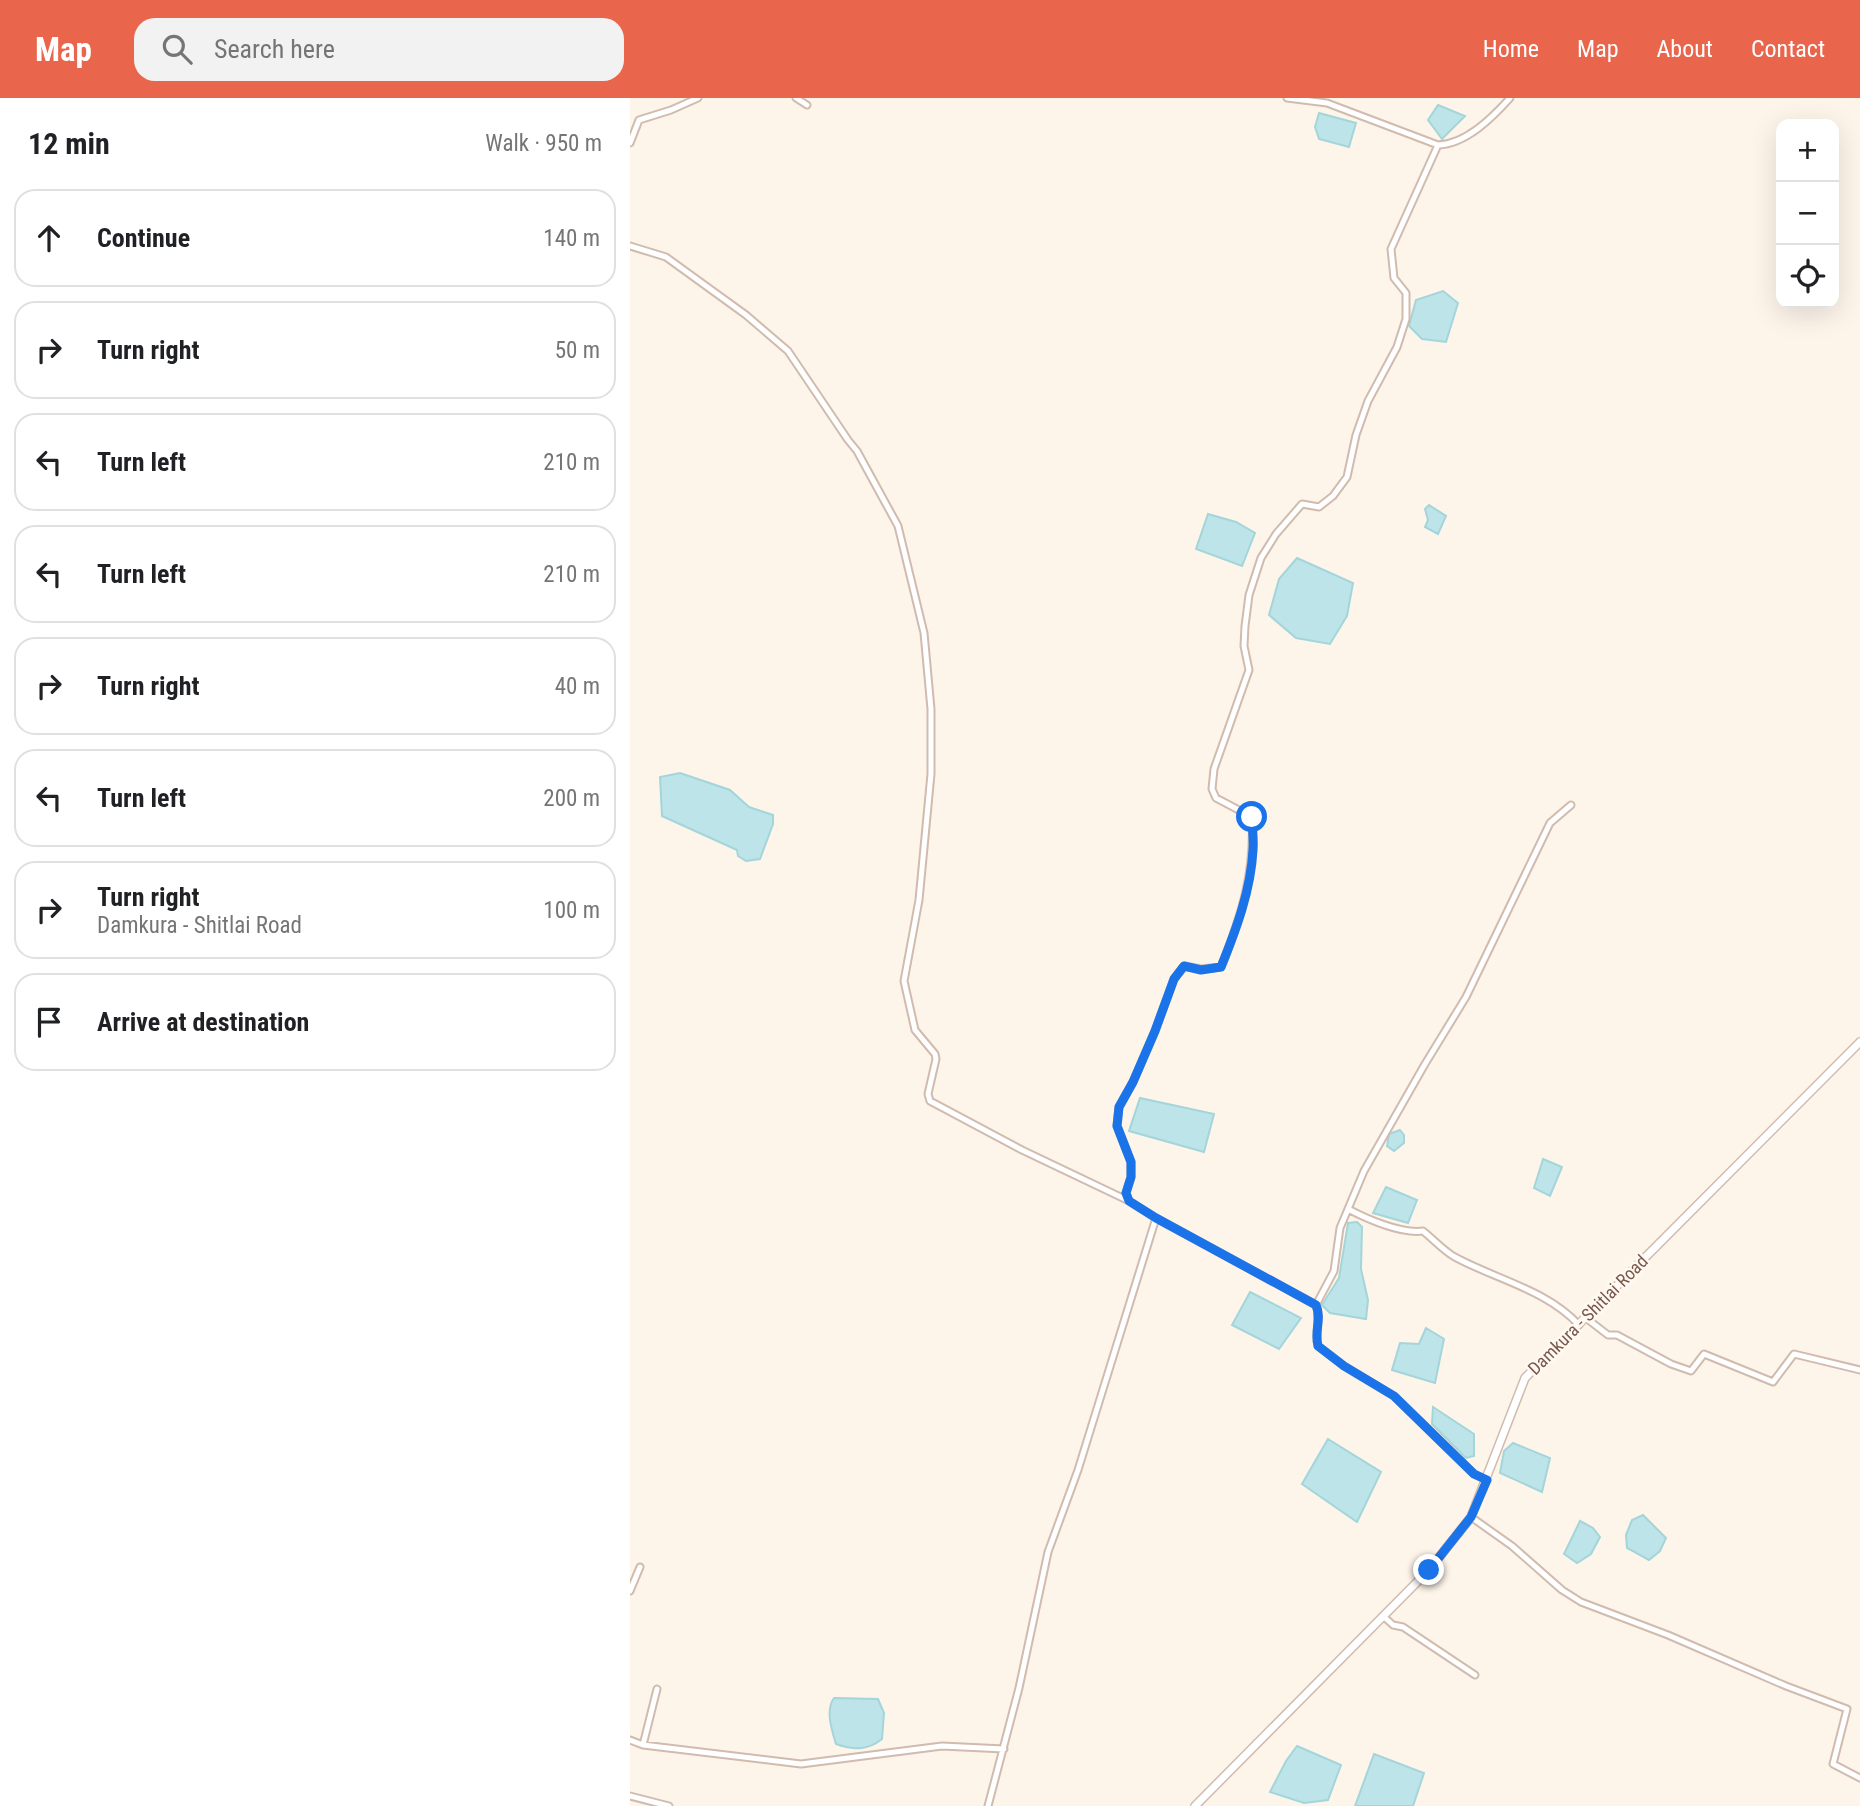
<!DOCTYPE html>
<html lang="en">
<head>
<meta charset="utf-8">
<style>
	:root { --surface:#fff; --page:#f2f2f2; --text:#202124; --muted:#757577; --line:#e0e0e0; --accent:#e9664d }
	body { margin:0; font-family:"Roboto Condensed",sans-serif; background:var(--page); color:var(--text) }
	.controls { position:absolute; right:21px; top:21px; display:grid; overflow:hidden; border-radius:14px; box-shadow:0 7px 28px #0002 }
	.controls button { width:63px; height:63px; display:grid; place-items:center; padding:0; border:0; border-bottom:2px solid var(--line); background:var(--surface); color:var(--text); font:35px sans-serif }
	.stop { position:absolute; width:21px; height:21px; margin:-16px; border:5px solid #1a73e8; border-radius:50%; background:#fff }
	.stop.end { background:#1a73e8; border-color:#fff; box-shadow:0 2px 7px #0008 }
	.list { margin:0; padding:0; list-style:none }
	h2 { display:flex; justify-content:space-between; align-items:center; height:91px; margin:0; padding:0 28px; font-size:30px }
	h2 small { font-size:23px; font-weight:400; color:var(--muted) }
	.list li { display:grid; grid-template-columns:46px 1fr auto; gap:21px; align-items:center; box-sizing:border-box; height:98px; margin:0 14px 14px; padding:0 14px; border:2px solid var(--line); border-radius:21px }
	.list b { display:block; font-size:26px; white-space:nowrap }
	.list p { margin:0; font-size:23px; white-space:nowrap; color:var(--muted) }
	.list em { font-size:23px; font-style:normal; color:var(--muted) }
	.icon { flex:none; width:38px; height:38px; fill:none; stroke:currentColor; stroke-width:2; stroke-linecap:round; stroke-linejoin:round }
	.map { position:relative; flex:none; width:1230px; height:1708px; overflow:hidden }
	header { display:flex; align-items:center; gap:42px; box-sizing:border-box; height:98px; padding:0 35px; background:var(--accent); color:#fff }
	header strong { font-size:33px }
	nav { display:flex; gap:38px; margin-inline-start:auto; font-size:24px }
	.search { width:490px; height:63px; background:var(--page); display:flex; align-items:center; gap:18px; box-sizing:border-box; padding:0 24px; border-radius:21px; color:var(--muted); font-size:26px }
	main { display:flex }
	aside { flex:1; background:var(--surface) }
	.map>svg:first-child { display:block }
	.water { fill:#bde4e8; stroke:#a3d5da; stroke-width:2 }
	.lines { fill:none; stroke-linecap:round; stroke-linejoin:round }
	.minor-casing { stroke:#d1bbae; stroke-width:9 }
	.tertiary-casing { stroke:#d1bbae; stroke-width:10 }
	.minor { stroke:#fff; stroke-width:5 }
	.tertiary { stroke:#fff; stroke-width:7 }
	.route { stroke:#1a73e8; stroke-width:9 }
	.labels { text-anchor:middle; stroke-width:5; stroke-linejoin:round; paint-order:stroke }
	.street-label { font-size:18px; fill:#7a594c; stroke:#fff9f1 }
</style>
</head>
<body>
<header>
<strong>Map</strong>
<div class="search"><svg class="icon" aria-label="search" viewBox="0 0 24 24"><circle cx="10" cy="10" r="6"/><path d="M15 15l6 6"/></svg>Search here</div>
<nav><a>Home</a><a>Map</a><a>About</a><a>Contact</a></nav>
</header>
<main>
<aside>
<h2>12 min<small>Walk · 950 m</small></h2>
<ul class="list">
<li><svg class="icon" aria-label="ahead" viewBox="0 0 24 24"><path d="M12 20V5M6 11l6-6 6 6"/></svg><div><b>Continue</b></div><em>140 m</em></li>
<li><svg class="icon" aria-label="right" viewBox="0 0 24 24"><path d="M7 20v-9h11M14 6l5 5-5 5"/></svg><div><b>Turn right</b></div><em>50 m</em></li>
<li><svg class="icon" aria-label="left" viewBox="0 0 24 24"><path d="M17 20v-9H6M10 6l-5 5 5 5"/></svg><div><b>Turn left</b></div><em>210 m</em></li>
<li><svg class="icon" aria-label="left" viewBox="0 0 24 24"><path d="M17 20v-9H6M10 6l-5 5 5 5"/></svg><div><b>Turn left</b></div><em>210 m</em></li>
<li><svg class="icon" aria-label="right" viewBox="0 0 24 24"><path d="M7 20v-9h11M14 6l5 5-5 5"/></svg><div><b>Turn right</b></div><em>40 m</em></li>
<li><svg class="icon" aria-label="left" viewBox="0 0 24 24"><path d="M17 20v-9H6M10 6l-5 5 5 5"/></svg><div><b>Turn left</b></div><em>200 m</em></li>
<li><svg class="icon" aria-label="right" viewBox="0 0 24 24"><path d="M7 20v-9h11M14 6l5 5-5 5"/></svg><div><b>Turn right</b><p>Damkura - Shitlai Road</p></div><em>100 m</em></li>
<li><svg class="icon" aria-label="arrive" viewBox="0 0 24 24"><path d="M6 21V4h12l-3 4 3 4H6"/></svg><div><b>Arrive at destination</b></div></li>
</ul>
</aside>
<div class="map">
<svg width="1230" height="1708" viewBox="0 0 1230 1708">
	<rect width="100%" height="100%" fill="#fdf5ea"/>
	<path class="water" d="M808 7 835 18 812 41 798 22Z
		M689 15 726 25 719 49 689 41 685 29Z
		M813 193 828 205 816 244 792 241 779 228 786 202Z
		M799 407 816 418 808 436 795 429 798 422 795 411Z
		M578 416 606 424 625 435 612 468 566 451Z
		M667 460 723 485 717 518 700 546 666 540 639 517 649 481Z
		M50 675 100 692 119 709 143 717V726L130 761 116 763 108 758 107 752 32 718 30 679Z
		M510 1000 584 1016 574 1054 499 1033Z
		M770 1032 774 1037V1045L764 1053 757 1048 759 1036Z
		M913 1061 932 1069 920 1098 904 1090Z
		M756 1089 787 1102 778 1125 743 1115Z
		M727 1124 732 1129 731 1171 738 1202 736 1221 700 1215 692 1207 709 1180 718 1125Z
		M620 1194 671 1220 649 1251 602 1227Z
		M796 1230 814 1241 805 1285 762 1272 770 1245 789 1246Z
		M803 1309 844 1336V1358L836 1360 802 1326Z
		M698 1341 751 1374 727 1424 672 1386Z
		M883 1345 920 1360 912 1394 870 1375 874 1353Z
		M1013 1417 1036 1440 1030 1453 1019 1462 997 1450 996 1437 1002 1422Z
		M950 1423 963 1430 970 1439 961 1456 947 1465 934 1456Z
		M204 1600 248 1601 254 1615 252 1641C237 1653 223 1652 206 1646 202 1633 195 1612 204 1600Z
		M667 1648 711 1667 698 1702 674 1705 640 1694 656 1663Z
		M744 1656 794 1675 783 1708H725Z"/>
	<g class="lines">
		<g class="minor-casing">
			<path id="minor" d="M166 0 177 7
				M657 0 697 5 808 47C836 46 862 20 880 0
				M0 45 9 22 41 12 68 0
				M808 47 761 151 764 180 776 195V221L767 249 738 303 726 337 717 379 703 398 689 409 672 406 646 436 631 460 619 497 615 528 614 548 619 572 584 671 582 691 586 700 622 719C625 774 612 817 591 869L571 871 554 868 544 881 525 933 503 984 489 1009 487 1028 501 1064V1079L496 1095 499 1103 526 1120 686 1207C692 1222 684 1232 688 1248L714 1268 764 1298 844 1376 857 1382
				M0 148 36 159 116 217 158 253 218 342 227 353 268 428 294 535 301 611V676L289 802 274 883 285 932 305 956 306 961 298 996 300 1003 392 1052 499 1103
				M718 1111C737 1121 771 1136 793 1133 803 1141 812 1151 823 1158 864 1181 916 1191 949 1227
				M686 1207 704 1173 710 1130 734 1073 795 966 836 899 920 725 941 707
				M956 1220 978 1237H987L1041 1266 1061 1273 1074 1256 1143 1284 1164 1256 1230 1272
				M841 1419 882 1448 932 1492 951 1504 1038 1537 1156 1588 1217 1611 1203 1666 1230 1680
				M0 1493 10 1469
				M753 1518 763 1527 773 1529 845 1577
				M0 1642 13 1647 171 1666 312 1648 374 1651
				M13 1647 27 1591
				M0 1698 39 1708
				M358 1708 389 1590 418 1454 448 1372 526 1120"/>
		</g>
		<g class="tertiary-casing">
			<path id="tertiary" d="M565 1708 799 1472 841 1419 895 1280 1230 944"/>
		</g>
		<use href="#minor" class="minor"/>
		<use href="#tertiary" class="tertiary"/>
	</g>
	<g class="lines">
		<path class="route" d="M622 719C622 730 624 741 623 752 621 792 606 832 591 869L571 872 554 868 544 881 525 933 503 984 489 1009 487 1028 501 1064V1079L496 1095 499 1103 526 1120 686 1207C692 1221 684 1233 688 1248L714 1268 764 1298 844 1376 857 1382 841 1419 799 1472"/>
	</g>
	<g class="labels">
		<g class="street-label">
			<text transform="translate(958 1217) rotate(-45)" y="6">Damkura - Shitlai Road</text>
		</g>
	</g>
</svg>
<div class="controls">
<button>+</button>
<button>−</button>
<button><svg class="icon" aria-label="locate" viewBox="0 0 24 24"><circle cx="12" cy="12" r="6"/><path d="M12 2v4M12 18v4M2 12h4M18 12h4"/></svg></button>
</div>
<div class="stop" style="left:622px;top:719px"></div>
<div class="stop end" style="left:799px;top:1472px"></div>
</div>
</main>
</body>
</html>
